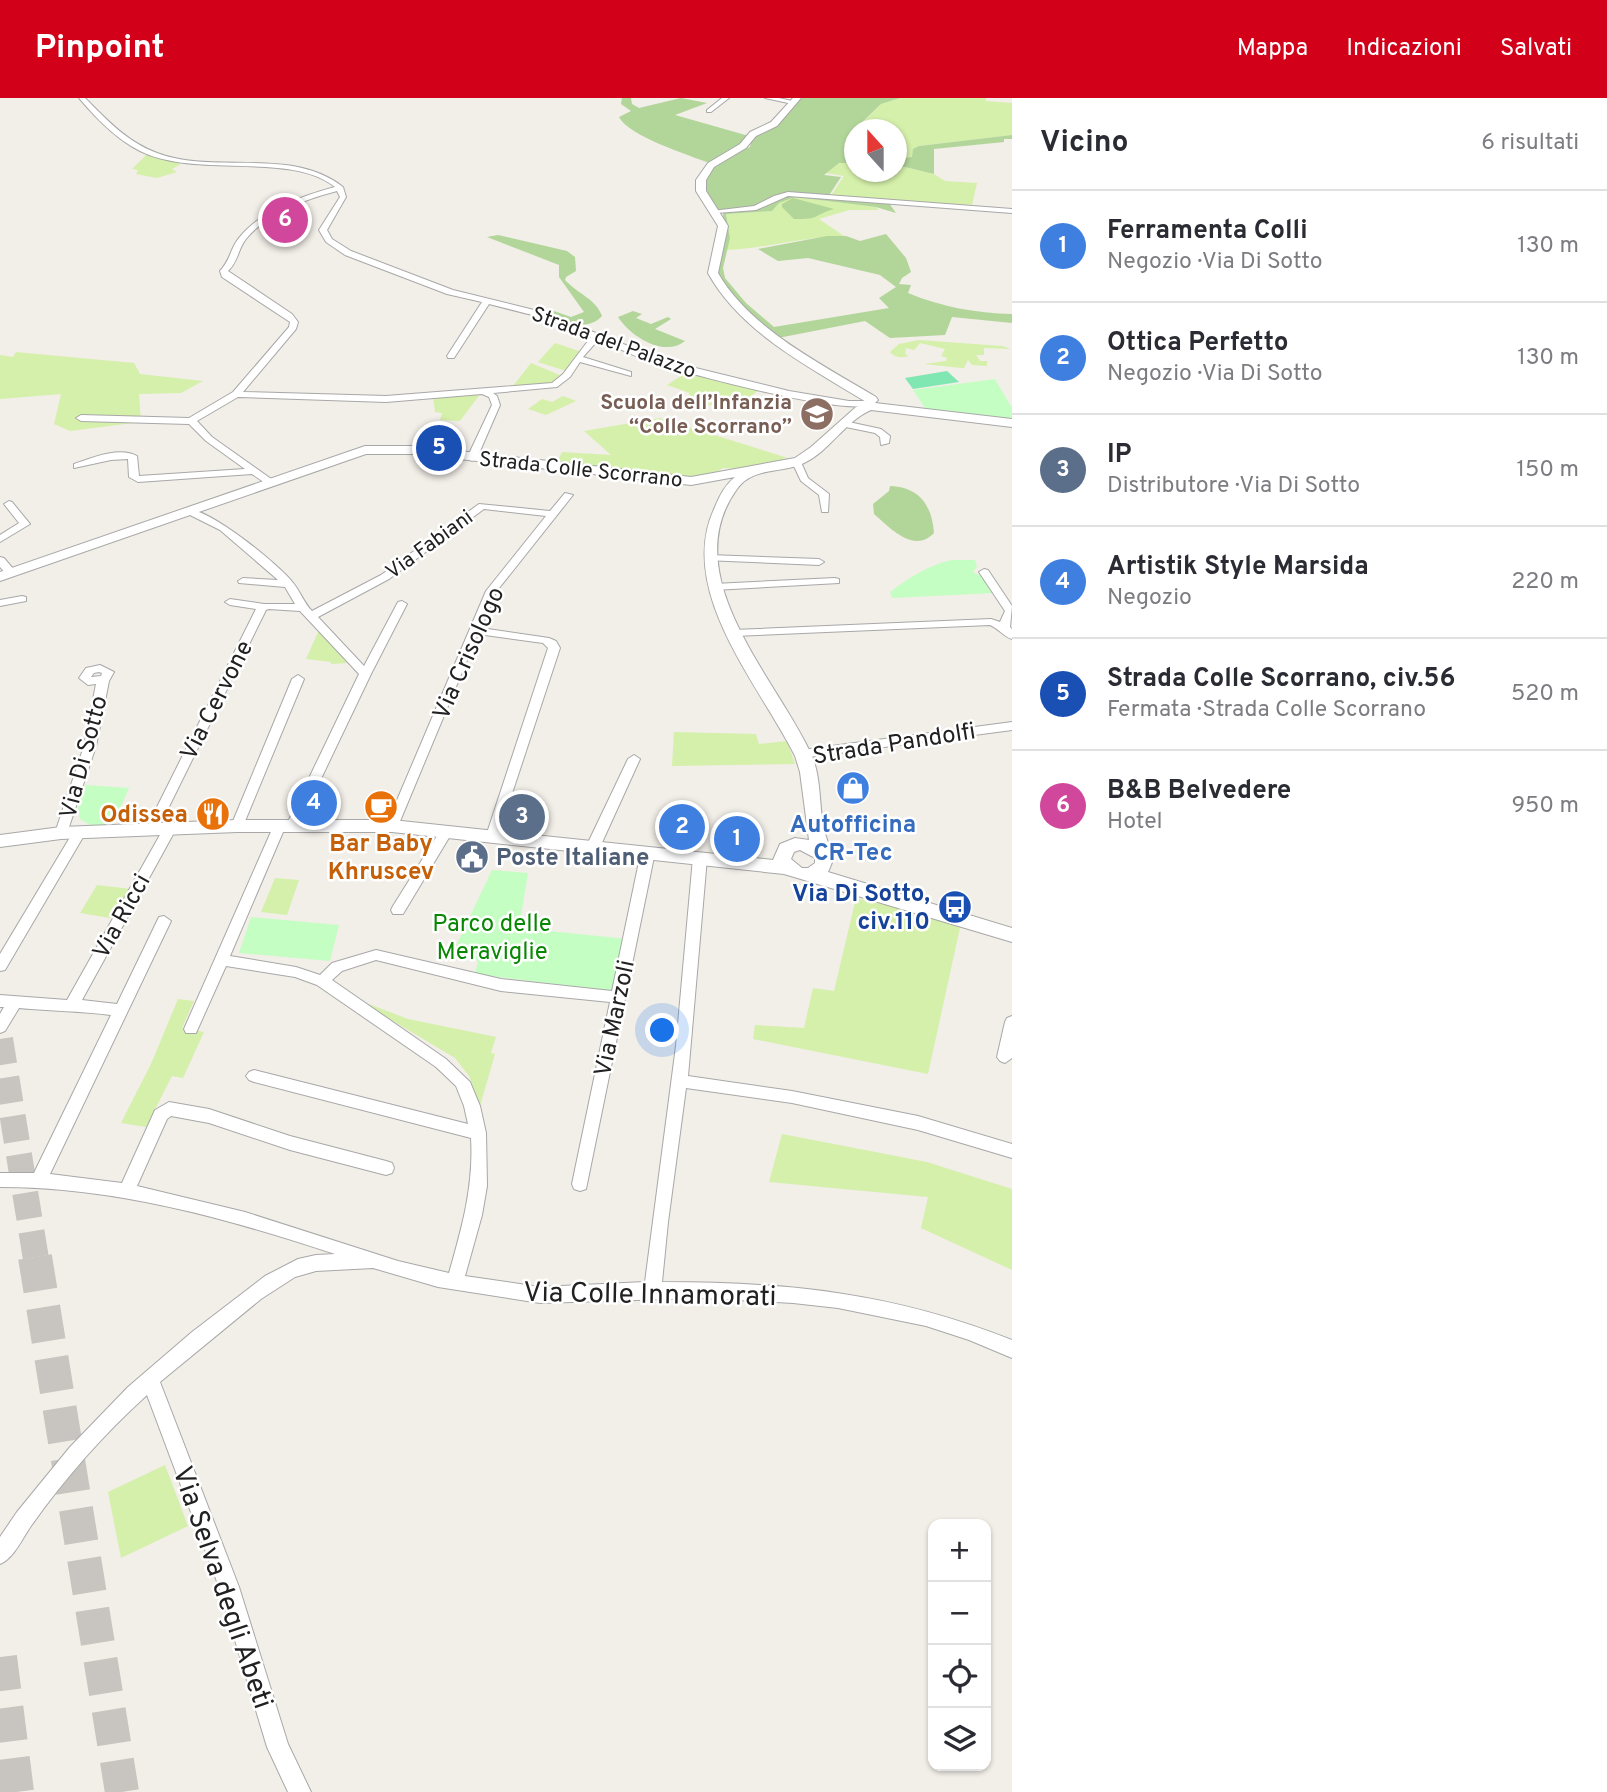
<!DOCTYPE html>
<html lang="it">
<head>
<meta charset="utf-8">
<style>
	:root { --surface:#fff; --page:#f7f7f7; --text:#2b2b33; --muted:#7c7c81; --line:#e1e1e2; --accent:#d30019 }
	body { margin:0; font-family:Overpass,sans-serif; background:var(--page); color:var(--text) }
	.controls { position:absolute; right:21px; bottom:21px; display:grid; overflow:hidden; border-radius:14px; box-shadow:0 2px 5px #0004 }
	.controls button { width:63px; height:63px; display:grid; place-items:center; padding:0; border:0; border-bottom:2px solid var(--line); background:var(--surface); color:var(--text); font:35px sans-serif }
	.compass { position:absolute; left:844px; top:21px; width:63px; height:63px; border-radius:50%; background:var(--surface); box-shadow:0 2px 5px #0004; rotate:339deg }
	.you { position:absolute; left:663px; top:933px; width:24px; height:24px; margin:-18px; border:5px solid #fff; border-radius:50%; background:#1a73e8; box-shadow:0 0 0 10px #1a73e833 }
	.badge { display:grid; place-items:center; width:46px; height:46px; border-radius:50%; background:var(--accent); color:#fff; font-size:23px; font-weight:700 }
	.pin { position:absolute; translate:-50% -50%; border:4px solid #fff; box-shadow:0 2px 7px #0006 }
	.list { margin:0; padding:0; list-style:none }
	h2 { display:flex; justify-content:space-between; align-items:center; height:91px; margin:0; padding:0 28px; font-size:30px }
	h2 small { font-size:23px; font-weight:400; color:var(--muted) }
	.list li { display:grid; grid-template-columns:46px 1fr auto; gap:21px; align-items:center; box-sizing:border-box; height:112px; padding:0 28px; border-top:2px solid var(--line) }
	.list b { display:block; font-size:26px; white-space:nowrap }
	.list p { margin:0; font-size:23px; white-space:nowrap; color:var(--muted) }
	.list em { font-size:23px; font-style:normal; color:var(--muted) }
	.icon { flex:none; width:38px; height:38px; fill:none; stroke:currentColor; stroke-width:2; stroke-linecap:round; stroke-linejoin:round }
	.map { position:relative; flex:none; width:1012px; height:1694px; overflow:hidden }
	header { display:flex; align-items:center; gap:42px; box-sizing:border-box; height:98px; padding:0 35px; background:var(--accent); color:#fff }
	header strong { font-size:33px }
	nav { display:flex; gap:38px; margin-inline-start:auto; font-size:24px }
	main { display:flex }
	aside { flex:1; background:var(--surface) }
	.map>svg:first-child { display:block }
	.grass { fill:#d5f0aa }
	.forest { fill:#b2d599 }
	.park { fill:#c5fec3 }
	.pitch { fill:#80e7b3 }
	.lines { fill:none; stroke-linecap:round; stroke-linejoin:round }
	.trunk-tunnel-far1 { stroke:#c8c5c0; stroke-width:26; stroke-dasharray:26 13; stroke-linecap:butt }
	.trunk-tunnel { stroke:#c8c5c0; stroke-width:34; stroke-dasharray:34 17; stroke-linecap:butt }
	.minor-casing { stroke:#a8a8a8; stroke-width:2 }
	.tertiary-casing { stroke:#a8a8a8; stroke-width:2 }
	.minor { fill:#fff; fill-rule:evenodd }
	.tertiary { fill:#fff; fill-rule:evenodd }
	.labels { text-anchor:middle; stroke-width:5; stroke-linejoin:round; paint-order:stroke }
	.far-street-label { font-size:21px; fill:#212121; stroke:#fff }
	.far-education-label { font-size:21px; font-weight:bold; fill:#785e54; stroke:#fff; text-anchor:end }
	.street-label { font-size:24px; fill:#212121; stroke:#fff }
	.food-label { font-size:24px; font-weight:bold; fill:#c56008; stroke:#fff; text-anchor:end }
	.shop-label { font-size:24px; font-weight:bold; fill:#366cbe; stroke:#fff }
	.service-label { font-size:24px; font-weight:bold; fill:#4e5e75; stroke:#fff; text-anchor:start }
	.transit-label { font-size:24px; font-weight:bold; fill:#164399; stroke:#fff; text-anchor:end }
	.park-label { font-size:24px; fill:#088703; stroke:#fff }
	.near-street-label { font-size:28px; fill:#212121; stroke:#fff }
</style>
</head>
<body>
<header>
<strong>Pinpoint</strong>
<nav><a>Mappa</a><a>Indicazioni</a><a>Salvati</a></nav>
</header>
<main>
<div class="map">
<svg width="1012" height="1694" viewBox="0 0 1012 1694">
	<rect width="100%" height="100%" fill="#f2eee8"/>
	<path class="grass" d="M900 0H986V3L1012 5V37L919 48 912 59 897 61V32H855L881 6Z
		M147 56 181 66 172 71 177 74 157 80 136 76 138 72 132 71Z
		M839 65H854L855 74H897V67L934 76 945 83 977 85 972 107 830 99 844 78 826 75Z
		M795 99 876 109 879 112H849L819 121 844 138C805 138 765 151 725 152L730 140 726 116 772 113 778 105Z
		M919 242 1002 248 1011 251 984 250V257H976L980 263H987V268L972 267 968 262 964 270H961L924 266 946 263 947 260 941 258 945 251 920 245 914 252 906 250 905 256 909 258C902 260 895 260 890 254L899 246Z
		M555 245 579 253 566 273 538 264Z
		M16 254 134 265 140 276 203 283 181 295 139 296 141 324 70 333 54 326 61 296 0 301V257L13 259Z
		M531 265 562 278 551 286 513 288Z
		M689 273 762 290 729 314 699 303 701 302 688 297 690 295 667 287Z
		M481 295 460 323 440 322 442 315 435 314 433 298Z
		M563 298 576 303 546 317 528 311 542 301 552 304Z
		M660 320 791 361 784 360 782 363 737 371 723 370 715 375 684 379 555 368 562 354 611 357 584 333Z
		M319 532 347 565 331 566V564L306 561Z
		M674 634 756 636 759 646 787 643 795 666 672 668Z
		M275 780 299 782 287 817 261 814Z
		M97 787 131 791 116 821 80 815Z
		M856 800 961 825 928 976 753 941 755 927 804 930 813 890 834 893Z
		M178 901 194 903 182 930 204 934 183 980 172 978 146 1029 121 1025 151 966Z
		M358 902 408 921 496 939 491 955 495 956 480 1008 469 978 455 960Z
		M782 1036 927 1064 1012 1091V1172L921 1130 928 1099 769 1084Z
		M165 1367 188 1428 121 1460 108 1394Z"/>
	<path class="forest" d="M622 0H631L632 6 639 10 681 0 707 5 675 17 749 38 745 43 709 65C689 57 628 38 619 19L631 13 621 6Z
		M800 0H900L881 6 853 33 854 65H839L824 77 841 79 828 99 889 105 896 115 876 109 795 99 779 105 772 113 726 116 730 140 723 170 725 180 746 205 774 229 889 210 879 200 896 189 880 177 808 160 778 163 758 151 827 138H846L860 143 886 136 906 160 911 174 902 180 899 186 911 187 908 195C942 209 975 215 1012 216V225L952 219 945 237 890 240 865 223 778 240C763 226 720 196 717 176 714 160 726 137 723 116L726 113H716C712 106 704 97 703 89 700 67 735 56 750 49L752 39Z
		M1012 37V41H1004V44L934 51V76L897 67V61L912 59 913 51 919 48Z
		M793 100 834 111C815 116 820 122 794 121L782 109V106Z
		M498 137 567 153 575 159 576 173 566 179 565 182C578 196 596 201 602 218 588 233 570 225 553 218L554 213 571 219 584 214 559 179V167L487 139Z
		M633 213 642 216 636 220 651 226 668 219 671 221 655 231 685 243C664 260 630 238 618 219Z
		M890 388C920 389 932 408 934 435 914 456 890 430 874 416L873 406 889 393Z"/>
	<path class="park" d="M995 281 1012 310V322L968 315 927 313 913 292Z
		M951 462H975L977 468 973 474 986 481 995 495 892 500 890 494C910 479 927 468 951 462Z
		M85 687 129 690 113 727H90L80 721 78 710Z
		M492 772 528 775 519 830 628 841 616 894 475 876 478 863 456 848Z
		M251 819 339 827 330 863 239 855Z"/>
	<path class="pitch" d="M947 273 959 284 913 291 905 280Z"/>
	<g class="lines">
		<path class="trunk-tunnel-far1" d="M0 941 36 1161"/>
		<path class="trunk-tunnel" d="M35 1159 122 1694
			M0 1559 17 1694"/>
		<g class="minor-casing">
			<path id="minor" d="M79 0H85C107 22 127 44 157 55 215 77 291 48 343 89L346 99 327 132 332 141 351 153 453 192 546 215 663 262 789 293 849 303H866L870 306C850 319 689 276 658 266 638 260 618 250 598 242L583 259 631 274V278L580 264 570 279 557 289 493 295 497 298 500 307 477 360 472 363 467 360 492 307 489 299 482 296 386 304 238 299 197 323 212 339 274 383V387H268L252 376 138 384 129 379 128 361 111 362 74 370V366C91 360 120 348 137 358L139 378 245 371 206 343 189 326 81 323 76 320 81 317 189 320 233 294 289 229 290 224 222 179 220 173C231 161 230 151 239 140 261 112 302 98 335 89 291 53 196 81 140 53 116 41 96 20 79 0ZM337 93 340 99 319 132 326 144 345 157 447 196 482 204 447 258 448 260H454L489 206 540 219 591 239 563 276 552 285 386 298 243 294 296 231 298 224 292 216 228 173C238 164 238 151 246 141 267 115 306 101 337 93Z
				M722 0H729L711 14H707V12Z
				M765 0H779L796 4 793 6Z
				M788 94 1012 111V115L788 98 756 112 716 115 712 113 754 108 774 98Z
				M844 323 881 331 890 338 889 345 881 347 880 339 875 335 841 328 839 326Z
				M794 362H800L808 380 829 396 828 414H822L819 397 801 383 792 364Z
				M565 395 573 397 496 494 481 530 549 540 556 543 560 550 497 741H487L486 738 548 550 543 545 478 536 398 728 392 732 386 728 486 493 546 418 484 411 389 481 318 519 364 568 398 504 402 503 407 506 371 576 298 729H288L287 726 359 576 300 513 269 511 266 512 158 731 152 735 147 734 146 731 256 511 230 507 225 504 230 501 264 506H295L285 489 239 485 238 483 243 480 278 482 220 432 186 415V411C208 409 280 467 294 486 301 495 304 505 312 513L381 477 479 406 550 413Z
				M9 403 12 404 30 426 0 444V437L19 425 4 406Z
				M709 457 819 461 824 464 819 467 705 462V458Z
				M0 459 4 460 15 473V477H7L0 469Z
				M984 471 988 472 1012 508 1010 529 1012 531V541C1006 540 999 531 990 527L734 538 728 535 734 532 991 521 1000 524 1005 513 979 474Z
				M835 480 839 481V485L714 492 709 489 714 486Z
				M22 498 26 499V503L0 508V502Z
				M100 567 114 574 109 583 96 648 67 735 61 740 55 735 84 648 96 586 88 587 79 580 86 570ZM99 574 102 575 101 578 91 579 94 575Z
				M298 577 304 581 243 728 237 732 232 731 231 728 292 581Z
				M1012 624V632L802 660 796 656 802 652Z
				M634 657 640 661 600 749 598 752H588L586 749 628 661Z
				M280 723 286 727 230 858 296 869 320 877 332 865 376 852 501 881 612 893 641 754 648 749 655 754 586 1091 580 1093 574 1091 572 1086 610 904 501 893 376 862 342 873 332 882 446 961 470 984 480 1008 486 1035 487 1088 482 1117 465 1178 540 1189 645 1184 676 948 693 760 700 755 707 760 688 978 792 993 918 1018 1012 1046V1060L918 1032 792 1005 686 990 668 1124 662 1184C789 1184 893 1195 1012 1242V1260L969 1242 926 1228 838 1210 793 1205 702 1200 540 1205 438 1189 373 1170 316 1173 295 1179 261 1201 160 1284 239 1489 288 1646 311 1694H288L267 1649 219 1489 147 1297C104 1336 64 1381 31 1428 22 1441 14 1460 0 1466V1439L17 1414 70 1349 128 1289 192 1234 265 1178 298 1161 316 1157 335 1156C226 1120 115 1089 0 1089V1075H34L111 917C80 913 50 913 19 910L5 933 0 935V916L4 909H0V897L67 902 165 728 170 727 176 731 82 902 117 906 159 819 164 818 171 823 50 1076 122 1085 155 1012 169 1004 209 1011 290 1038 386 1063 392 1065 394 1070 392 1075 386 1077 290 1052 209 1025 171 1018 167 1021 137 1088 245 1114 398 1163 449 1175C462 1130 474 1087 471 1040L254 984 249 982 246 978 249 974 254 972 468 1026 464 1008 456 988 436 969 317 887 295 879 226 868 196 935H186L184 931 274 727Z
				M80 729 86 734 5 872 0 873V856L75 731Z
				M447 729 453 733 403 816H393L391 812 393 808 442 730Z
				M1012 918V960L1005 965 1000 963 997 959 1005 924 1007 920Z"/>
		</g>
		<g class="tertiary-casing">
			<path id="tertiary" d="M793 0H801L777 28 756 38 746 50 714 69 706 82V93L728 128 718 175C750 231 823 267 876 299L878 302 875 305 1012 321V329L871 312C845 323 830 353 804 365 782 376 753 368 737 391 674 478 778 582 812 658 821 680 819 704 823 727 825 739 831 750 833 762L828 774 1012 830V844L784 776 392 734H237L61 741 0 749V737L61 729 237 722H392L773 762 780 746 795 740 809 742 800 674 795 658C759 586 675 492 715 409 720 397 725 387 735 379L691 387 415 356H366L0 483V474L365 348H415L691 379 795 360 811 349 856 309 868 305C811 270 741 235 708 175L718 128 696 93V82L708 65 740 46 750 34 771 24ZM800 752 815 760V765L808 770H802L791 761 794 754Z"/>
		</g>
		<use href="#minor" class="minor"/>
		<use href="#tertiary" class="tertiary"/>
	</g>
	<defs>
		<g id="school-disc" transform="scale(1.75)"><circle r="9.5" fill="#8d6e63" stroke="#fff"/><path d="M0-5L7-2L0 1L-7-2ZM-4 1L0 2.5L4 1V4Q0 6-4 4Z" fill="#fff"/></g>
		<g id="shop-disc" transform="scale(1.75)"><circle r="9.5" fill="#3f7fe0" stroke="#fff"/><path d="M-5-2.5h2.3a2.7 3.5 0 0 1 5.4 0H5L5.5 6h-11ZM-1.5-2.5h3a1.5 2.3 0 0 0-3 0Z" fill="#fff"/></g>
		<g id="cafe-disc" transform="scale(1.75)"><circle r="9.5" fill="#e8710a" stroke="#fff"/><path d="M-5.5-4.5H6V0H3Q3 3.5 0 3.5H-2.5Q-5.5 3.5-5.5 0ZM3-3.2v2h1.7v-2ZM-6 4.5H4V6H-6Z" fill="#fff"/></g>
		<g id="restaurant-disc" transform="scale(1.75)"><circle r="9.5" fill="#e8710a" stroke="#fff"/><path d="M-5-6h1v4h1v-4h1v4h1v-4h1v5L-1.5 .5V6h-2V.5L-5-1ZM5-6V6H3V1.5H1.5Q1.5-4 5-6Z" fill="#fff"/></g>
		<g id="civic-disc" transform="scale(1.75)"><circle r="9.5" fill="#5c6f8a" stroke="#fff"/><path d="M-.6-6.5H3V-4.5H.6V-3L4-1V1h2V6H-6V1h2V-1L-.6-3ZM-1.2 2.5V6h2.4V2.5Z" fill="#fff"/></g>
		<g id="bus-disc" transform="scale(1.75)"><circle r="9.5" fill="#1a4fb4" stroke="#fff"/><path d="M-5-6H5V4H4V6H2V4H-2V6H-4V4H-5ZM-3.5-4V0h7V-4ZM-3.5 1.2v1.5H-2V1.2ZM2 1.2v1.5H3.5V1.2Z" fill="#fff"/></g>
	</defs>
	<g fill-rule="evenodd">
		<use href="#school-disc" x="817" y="316"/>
		<use href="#shop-disc" x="853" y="690"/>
		<use href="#cafe-disc" x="381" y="709"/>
		<use href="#restaurant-disc" x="213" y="716"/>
		<use href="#civic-disc" x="472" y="759"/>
		<use href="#bus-disc" x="955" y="809"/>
	</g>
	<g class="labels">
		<g class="far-street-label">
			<text transform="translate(614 244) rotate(20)" y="7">Strada del Palazzo</text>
			<text transform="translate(581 371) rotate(6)" y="7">Strada Colle Scorrano</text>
			<text transform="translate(429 446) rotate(-36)" y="7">Via Fabiani</text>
		</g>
		<g class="far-education-label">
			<text x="792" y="311">Scuola dell’Infanzia<tspan x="792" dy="24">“Colle Scorrano”</tspan></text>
		</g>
		<g class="street-label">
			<text transform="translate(468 555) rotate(-66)" y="8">Via Crisologo</text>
			<text transform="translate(216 602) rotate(-63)" y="8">Via Cervone</text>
			<text transform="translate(894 645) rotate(-9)" y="8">Strada Pandolfi</text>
			<text transform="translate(83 659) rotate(-75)" y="8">Via Di Sotto</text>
			<text transform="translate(121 818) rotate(-61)" y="8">Via Ricci</text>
			<text transform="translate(614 920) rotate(-78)" y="8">Via Marzoli</text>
		</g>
		<g class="food-label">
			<text x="188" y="724">Odissea</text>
			<text x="381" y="753" text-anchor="middle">Bar Baby<tspan x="381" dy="28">Khruscev</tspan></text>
		</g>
		<g class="shop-label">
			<text x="853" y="734">Autofficina<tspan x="853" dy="28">CR-Tec</tspan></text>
		</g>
		<g class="service-label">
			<text x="496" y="767">Poste Italiane</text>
		</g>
		<g class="transit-label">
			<text x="930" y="803">Via Di Sotto,<tspan x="930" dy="28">civ.110</tspan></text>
		</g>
		<g class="park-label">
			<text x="492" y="833">Parco delle<tspan x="492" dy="28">Meraviglie</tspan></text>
		</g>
		<g class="near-street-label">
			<text transform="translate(650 1195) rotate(1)" y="10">Via Colle Innamorati</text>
			<text transform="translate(224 1489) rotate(71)" y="10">Via Selva degli Abeti</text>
		</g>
	</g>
</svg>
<div class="controls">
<button>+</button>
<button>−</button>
<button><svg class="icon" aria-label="locate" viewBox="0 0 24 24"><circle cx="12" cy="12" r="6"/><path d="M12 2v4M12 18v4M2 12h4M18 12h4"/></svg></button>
<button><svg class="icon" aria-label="layers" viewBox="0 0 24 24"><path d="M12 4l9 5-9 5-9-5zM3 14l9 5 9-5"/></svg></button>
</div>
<svg class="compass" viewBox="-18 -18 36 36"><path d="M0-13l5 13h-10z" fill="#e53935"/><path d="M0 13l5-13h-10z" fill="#7c7c81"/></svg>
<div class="you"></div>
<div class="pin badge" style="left:737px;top:741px;background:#3f7fe0">1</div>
<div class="pin badge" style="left:682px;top:729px;background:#3f7fe0">2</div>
<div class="pin badge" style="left:522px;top:719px;background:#5c6f8a">3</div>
<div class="pin badge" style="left:314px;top:705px;background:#3f7fe0">4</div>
<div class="pin badge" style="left:439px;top:350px;background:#1a4fb4">5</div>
<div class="pin badge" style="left:285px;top:122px;background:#d1479c">6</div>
</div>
<aside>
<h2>Vicino<small>6 risultati</small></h2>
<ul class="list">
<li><span class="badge" style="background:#3f7fe0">1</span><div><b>Ferramenta Colli</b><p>Negozio · Via Di Sotto</p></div><em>130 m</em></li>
<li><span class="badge" style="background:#3f7fe0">2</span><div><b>Ottica Perfetto</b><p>Negozio · Via Di Sotto</p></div><em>130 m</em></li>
<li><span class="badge" style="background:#5c6f8a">3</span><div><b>IP</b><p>Distributore · Via Di Sotto</p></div><em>150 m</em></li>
<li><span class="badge" style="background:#3f7fe0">4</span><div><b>Artistik Style Marsida</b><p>Negozio</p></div><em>220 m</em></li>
<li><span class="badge" style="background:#1a4fb4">5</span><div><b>Strada Colle Scorrano, civ.56</b><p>Fermata · Strada Colle Scorrano</p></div><em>520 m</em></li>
<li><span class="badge" style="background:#d1479c">6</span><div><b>B&amp;B Belvedere</b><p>Hotel</p></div><em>950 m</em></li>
</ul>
</aside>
</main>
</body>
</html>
